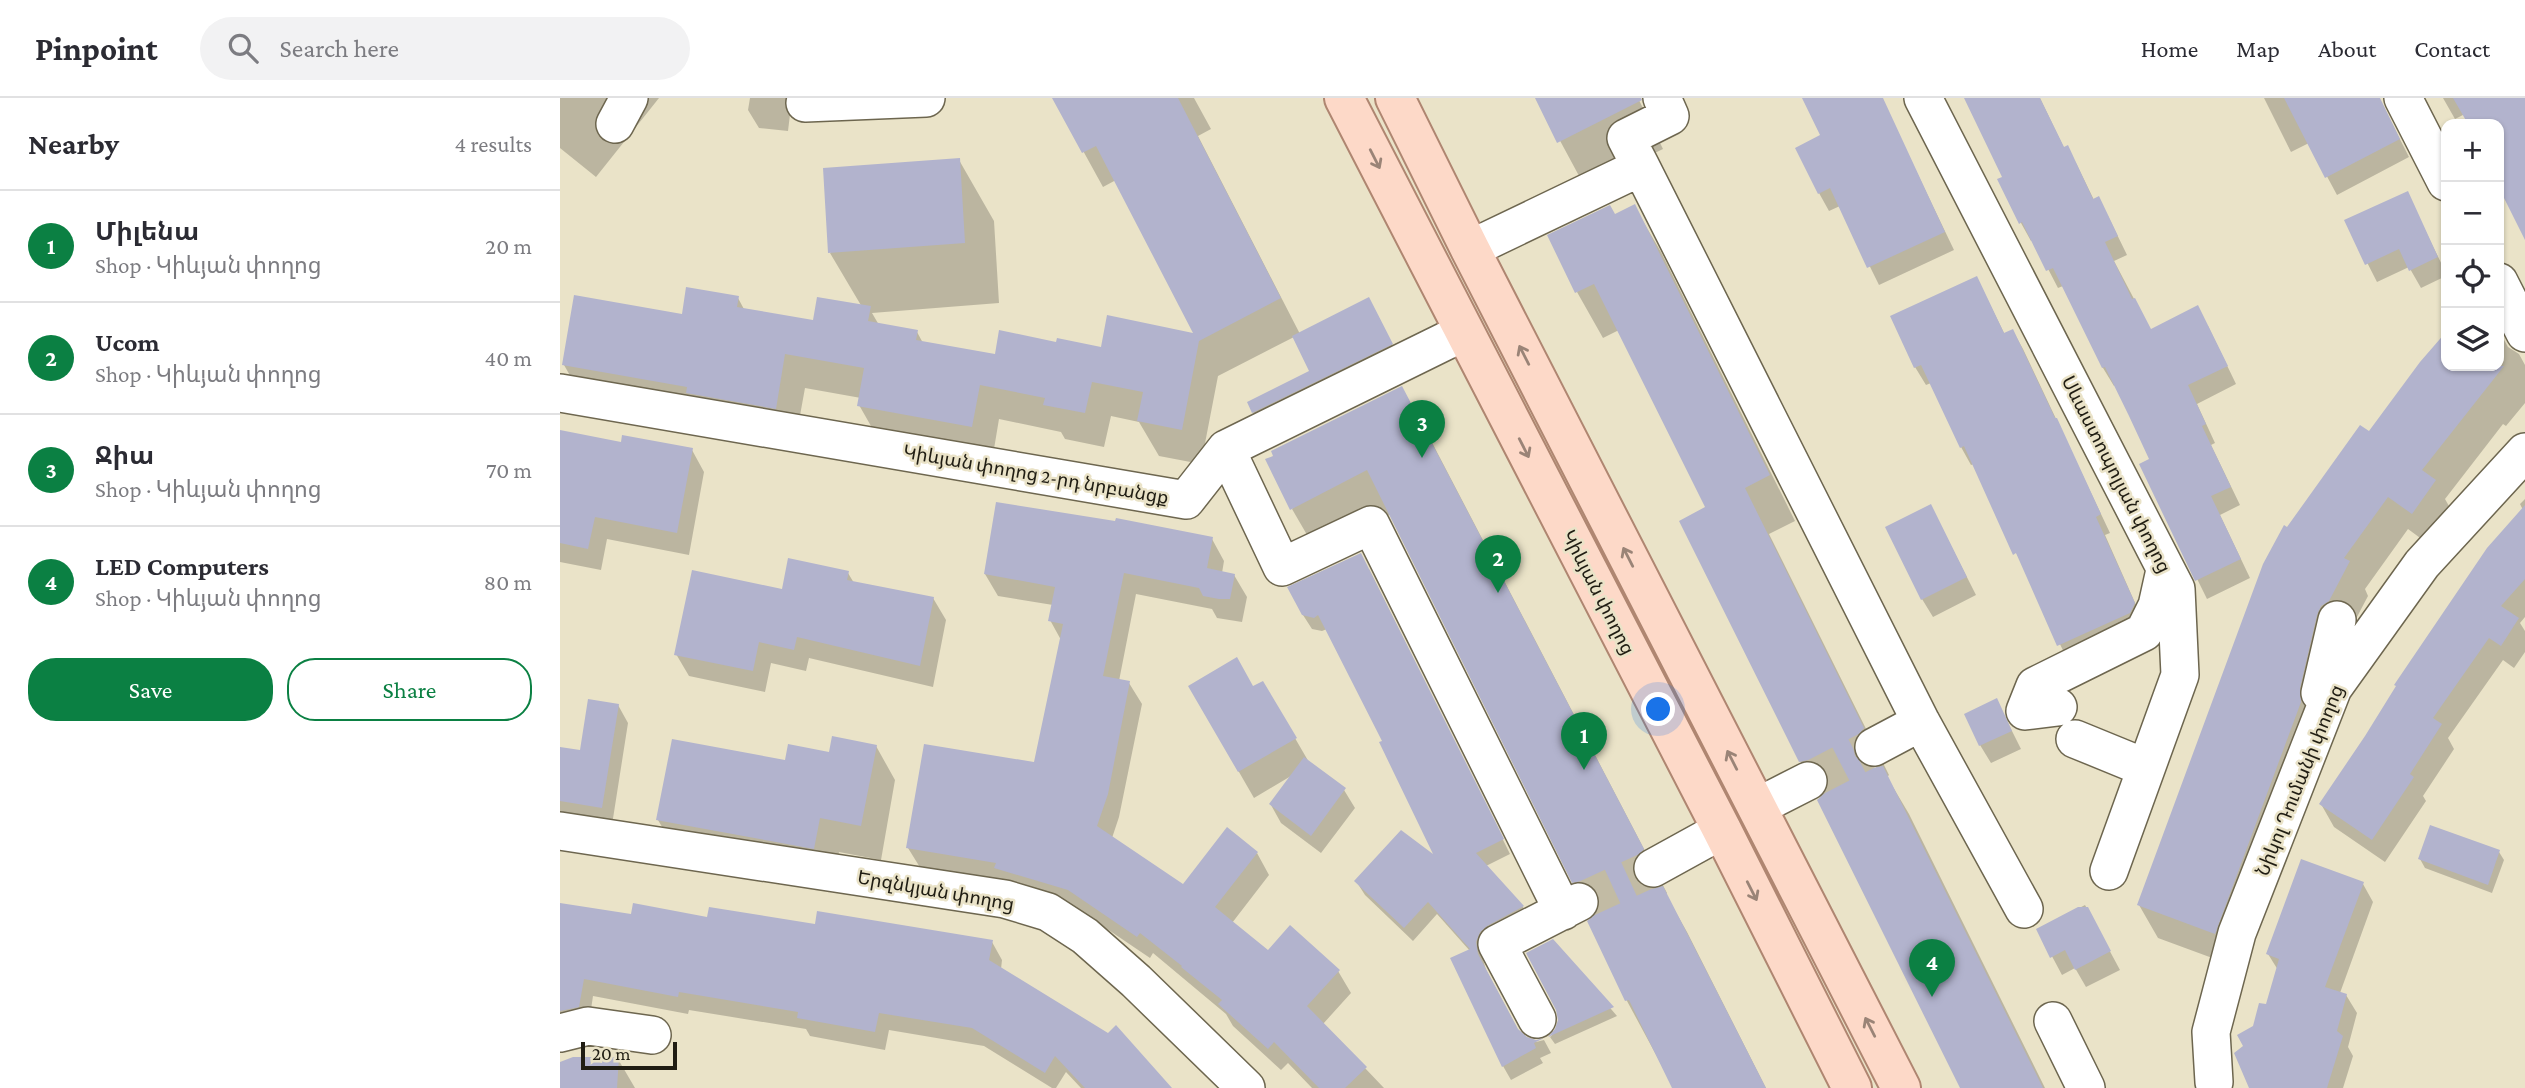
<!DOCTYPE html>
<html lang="en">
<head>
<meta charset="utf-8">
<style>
	:root { --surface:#fff; --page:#f2f2f3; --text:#2b2b33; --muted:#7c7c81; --line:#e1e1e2; --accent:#0b8043 }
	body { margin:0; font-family:"Crimson Pro","Noto Sans Armenian",serif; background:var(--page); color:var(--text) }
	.controls { position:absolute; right:21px; top:21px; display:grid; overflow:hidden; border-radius:14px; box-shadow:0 2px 5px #0004 }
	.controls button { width:63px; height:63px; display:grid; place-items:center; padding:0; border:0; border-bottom:2px solid var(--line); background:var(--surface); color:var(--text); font:35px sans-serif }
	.scale { position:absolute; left:21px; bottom:18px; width:96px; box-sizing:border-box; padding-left:7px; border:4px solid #201d13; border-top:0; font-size:19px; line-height:24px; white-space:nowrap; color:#201d13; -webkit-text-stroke:5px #eae3c8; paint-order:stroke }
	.you { position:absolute; left:1099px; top:612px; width:24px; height:24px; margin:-18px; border:5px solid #fff; border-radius:50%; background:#1a73e8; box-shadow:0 0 0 10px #1a73e833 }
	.badge { display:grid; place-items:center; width:46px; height:46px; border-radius:50%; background:var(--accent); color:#fff; font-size:23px; font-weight:700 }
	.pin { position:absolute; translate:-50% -58px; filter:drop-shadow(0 2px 4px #0008) }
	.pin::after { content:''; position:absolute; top:37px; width:24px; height:21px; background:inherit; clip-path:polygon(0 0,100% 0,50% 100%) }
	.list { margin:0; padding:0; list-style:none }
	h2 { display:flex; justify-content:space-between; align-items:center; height:91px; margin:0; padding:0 28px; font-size:30px }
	h2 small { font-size:23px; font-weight:400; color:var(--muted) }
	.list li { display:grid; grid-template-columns:46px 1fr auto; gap:21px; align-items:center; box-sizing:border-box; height:112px; padding:0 28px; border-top:2px solid var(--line) }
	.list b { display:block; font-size:26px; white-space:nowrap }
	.list p { margin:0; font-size:23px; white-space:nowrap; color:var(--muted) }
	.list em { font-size:23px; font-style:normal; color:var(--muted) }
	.actions { display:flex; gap:14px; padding:21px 28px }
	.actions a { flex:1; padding:16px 0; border:2px solid var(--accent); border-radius:28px; text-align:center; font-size:24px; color:var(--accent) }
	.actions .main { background:var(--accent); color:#fff }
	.icon { flex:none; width:38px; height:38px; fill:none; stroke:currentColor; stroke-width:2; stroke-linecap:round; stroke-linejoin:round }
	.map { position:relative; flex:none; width:1965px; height:990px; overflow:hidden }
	header { display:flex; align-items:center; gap:42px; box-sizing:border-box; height:98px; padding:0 35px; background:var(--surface); border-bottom:2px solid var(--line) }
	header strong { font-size:33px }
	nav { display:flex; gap:38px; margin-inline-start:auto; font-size:24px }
	.search { width:490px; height:63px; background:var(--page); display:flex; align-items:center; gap:18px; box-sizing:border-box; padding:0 24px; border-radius:38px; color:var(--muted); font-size:26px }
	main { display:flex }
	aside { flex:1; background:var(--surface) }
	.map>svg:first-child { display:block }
	.shadow { fill:#0003; fill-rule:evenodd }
	.building { fill:#b2b3cd }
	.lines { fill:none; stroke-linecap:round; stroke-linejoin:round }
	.minor-tunnel { stroke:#c2bba4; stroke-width:37; stroke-dasharray:37 18; stroke-linecap:butt }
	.minor-casing { stroke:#6d664f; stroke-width:40 }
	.major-casing { stroke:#af8671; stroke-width:42 }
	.minor { stroke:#fff; stroke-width:37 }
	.major { stroke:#fdd9c8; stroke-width:38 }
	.oneway { stroke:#9a8477 }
	.labels { text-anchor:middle; stroke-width:5; stroke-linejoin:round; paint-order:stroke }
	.street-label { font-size:19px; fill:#201d13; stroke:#eae3c8 }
</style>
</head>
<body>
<header>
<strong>Pinpoint</strong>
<div class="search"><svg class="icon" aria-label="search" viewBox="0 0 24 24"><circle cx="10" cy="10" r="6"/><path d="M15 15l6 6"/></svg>Search here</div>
<nav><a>Home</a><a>Map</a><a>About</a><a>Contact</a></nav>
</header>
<main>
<aside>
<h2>Nearby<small>4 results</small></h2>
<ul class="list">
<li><span class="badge">1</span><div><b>Միլենա</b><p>Shop · Կիևյան փողոց</p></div><em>20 m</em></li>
<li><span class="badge">2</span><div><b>Ucom</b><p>Shop · Կիևյան փողոց</p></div><em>40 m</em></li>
<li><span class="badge">3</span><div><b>Ջիա</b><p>Shop · Կիևյան փողոց</p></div><em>70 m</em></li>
<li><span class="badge">4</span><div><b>LED Computers</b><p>Shop · Կիևյան փողոց</p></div><em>80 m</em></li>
</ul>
<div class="actions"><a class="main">Save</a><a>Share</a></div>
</aside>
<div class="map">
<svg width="1965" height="990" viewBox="0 0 1965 990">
	<rect width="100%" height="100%" fill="#eae3c8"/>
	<path class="shadow" d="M0 0H99L36 79 0 50Z
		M190 0H232L228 33 199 30 188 12Z
		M494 0H634L651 31 638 38 740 236 819 220 841 264 704 332 693 314 752 274 734 239 658 278 641 366 599 358 579 324 551 318 544 349 505 341 501 334 439 321 432 363 319 342 299 307 301 300 245 290 235 345 24 302 4 267 123 218 178 200 185 213 255 224 302 209 270 155 399 62 434 123 439 205 312 215 319 227 357 234 363 245 436 258 497 246 542 252 636 237 556 82 543 89Z
		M977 0H1078L1103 51 1025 89Z
		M1244 0H1304L1325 8 1394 152 1319 187 1280 108 1269 113 1259 95 1263 38Z
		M1406 0H1480L1504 50 1507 49 1517 67 1534 102 1548 118 1567 157 1554 163 1591 233 1648 228 1676 286 1637 306 1655 345 1651 347 1680 407 1660 417 1690 480 1647 501 1581 367 1591 362 1555 287 1554 288 1543 270 1503 188 1498 190 1473 142 1471 143 1461 125 1444 79Z
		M1704 0H1819L1849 59 1777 97 1749 45 1731 54Z
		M1883 0H1965V136L1939 86V26H1910L1905 16 1895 21Z
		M1847 95 1886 175V178L1861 190 1849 169 1817 184 1786 123Z
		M1074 108 1101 154 1235 423 1209 436 1329 677 1327 679 1349 716 1485 990H1402L1262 700 1240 663 1148 410 1059 232 1043 240 1017 194 1054 118ZM1293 630 1317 671H1313L1290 632Z
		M1417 180 1445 237 1453 233 1463 251 1550 435 1545 437 1584 525 1509 565 1414 366 1411 367 1401 349 1371 285 1366 287 1355 269Z
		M1939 233 1948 249 1959 256 1965 267V305L1946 328 1943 326 1885 401 1894 417 1871 448 1848 431 1805 491 1808 498 1788 536 1674 868 1598 840 1579 807 1727 431 1809 335 1861 265 1886 236V268H1939Z
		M841 290 866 333 1107 795 1106 797 1127 834 1206 990H1114L1067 903 1029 824 1034 819 1014 784 831 416 757 454 732 411Z
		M0 334 62 346 132 352 144 374 129 457 47 441 41 472 0 464Z
		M1965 401V519L1960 525 1965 533V554L1954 570 1943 562 1888 640 1894 651 1863 698 1866 703 1825 764 1774 729 1761 706 1963 412 1960 406Z
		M1380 426 1416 497 1373 519 1362 501Z
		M652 441 664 463 662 475 674 477 687 499 682 524 657 520 652 511 576 496 559 583 569 585 582 606 559 719 552 740 623 788 697 755 709 777 672 825 708 854 778 873 791 895 763 926 824 990H752L728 965 721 972 673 928 666 916 593 855 590 860 522 814 449 792 361 771 348 750 475 666 501 542 490 522 493 507 438 498 425 476Z
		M809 471 950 756 926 768 963 809 971 823 926 850 923 861 926 872 959 934 966 941 976 944 984 942 991 955 980 960 983 965 951 982 943 968 910 853 877 816 853 843 805 797 796 783 878 761 824 644 767 531 762 533 752 531 743 517Z
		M288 475 294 485 373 500 386 522 373 589 249 560 246 573 211 565 205 594 129 578 116 556Z
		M703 585 750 666 784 692 795 710 761 755 721 725 711 707 731 678 694 700 630 589 693 591Z
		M1437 603 1461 651 1431 665 1420 647Z
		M58 607 68 625 52 727 0 718V651L21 654Z
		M316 648 335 682 321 762 279 754 273 784 118 756 98 722 226 664Z
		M1939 754 1944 762 1932 795 1865 770 1860 761Z
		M1803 786 1813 804 1780 895 1786 897 1797 915 1788 949 1793 958 1783 990H1691L1685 948 1707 908 1718 872 1708 856Z
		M0 807 73 818 148 821 432 844 442 862 441 871 609 990H521L506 974 496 990H492L424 948 329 932 325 952 250 938 246 931 129 912 128 916 33 898 29 925 0 921Z
		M1525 807 1560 872 1526 889 1515 870 1502 877 1478 832Z
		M993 843 1057 918 995 946 990 939 997 932 1000 922Z
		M58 961 75 990H0V966Z"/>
	<path class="building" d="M492 0H618L721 200 639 243 622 332 577 323 583 294 532 284 525 315 483 307 485 300 420 287 412 329 297 308 304 270 225 256 216 311 126 295 127 289 2 267 14 197 122 216 126 189 179 198 177 209 253 222 257 199 311 208 308 223 358 232 356 242 435 256 439 232 496 244 497 240 541 249 547 217 633 235 536 48 522 55Z
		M975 0H1081L1082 2 997 45Z
		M1242 0H1323L1385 134 1307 170 1270 90 1258 96 1235 50 1260 37Z
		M1404 0H1480L1504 49 1508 47 1533 101 1539 98 1558 138 1545 144 1572 201 1575 200 1591 231 1638 207 1668 268 1628 287 1646 326 1642 328 1671 389 1651 398 1681 461 1635 483 1579 366 1589 361 1569 318 1545 269 1542 270 1493 170 1486 173 1462 124 1459 126 1437 81 1442 79Z
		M1724 0H1820L1840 41 1765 80Z
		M1893 0H1965V142L1939 90V26H1908Z
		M400 60 405 145 268 155 263 70Z
		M1848 93 1878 159 1849 173 1839 151 1805 167 1784 122Z
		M1075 106 1210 377 1185 390 1304 630 1296 639 1293 649 1295 658 1304 667 1313 670 1323 668 1483 990H1400L1257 702 1266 694 1269 685 1267 674 1259 665 1248 662 1239 664 1119 423 1145 409 1034 186 1015 195 987 137 1050 107 1055 116Z
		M1417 178 1444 235 1453 231 1495 320H1497L1541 416 1536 419 1575 505 1570 515 1497 548 1456 455 1453 457 1404 348 1400 350 1361 267 1354 270 1330 218Z
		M809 199 833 246 692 315 687 304 749 273 732 238Z
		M1886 234V268H1944L1862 372 1876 382 1852 416 1828 399 1784 460 1790 463 1769 503 1761 508 1757 517 1740 590 1741 604 1655 836 1577 807 1703 466 1724 427 1727 429 1800 327 1809 333 1860 264Z
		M842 288 1084 751 1075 760 1072 769 1074 779 1083 788 1093 791 1103 788 1206 990H1112L1069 902 1065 903 1027 823 1037 815 1040 804 1038 795 1030 786 1021 783 1012 785 807 372 730 412 705 361 713 358 711 353Z
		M0 332 61 344 62 337 133 350 117 435 35 419 28 451 0 445Z
		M436 404 555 423 556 420 653 439 647 470 675 476 670 501H659L643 498 639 490 564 475 543 578 570 583 548 696 537 728 623 786 667 729 698 754 655 809 708 852 730 827 780 872 747 908 807 969 785 990H759L714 944 708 951 658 906 662 902 621 869 622 868 580 835 577 839 508 792 434 770 436 765 346 750 364 646 474 664 503 526 488 523 495 489 424 476Z
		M1371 406 1407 479 1361 502 1325 429Z
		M1965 407V481L1941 508 1959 520 1941 548 1929 540 1873 620 1882 626 1850 676 1854 679 1812 742 1759 706 1805 638 1836 588 1834 587 1927 450Z
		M801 455 944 741 916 755 964 808 927 828 920 834 916 844 918 856 958 931 967 939 976 942 984 940 974 945 976 950 942 969 890 860 910 851 868 804 844 830 794 783 841 732 873 756 819 644 822 643 758 517 754 520 742 517 727 489Z
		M228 460 289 473 287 482 374 499 360 568 237 539 234 552 199 544 193 573 114 557 132 472 222 491Z
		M677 559 693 588 703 583 737 640 678 674 628 588Z
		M1437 600 1452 633 1419 648 1404 616Z
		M28 601 59 606 42 710 0 703V649L20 652Z
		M272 638 317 647 301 728 260 720 254 751 96 722 112 641 225 662 228 646 269 654Z
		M744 659 786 690 751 738 709 706Z
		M1870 727 1940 752 1928 787 1858 761Z
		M1741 761 1804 784 1765 889 1787 896 1777 933 1783 938 1767 990H1689L1674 955 1683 948 1677 937 1693 928 1699 905 1706 906 1719 861 1706 856Z
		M0 805 71 816 73 805 147 819 149 809 255 826 257 813 433 842 429 862 548 935 556 927 612 990H525L495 958 485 975 412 930 319 915 315 934 237 920 238 914 119 894 118 899 24 881 19 909 0 913Z
		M1518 809H1528L1551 853 1515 872 1505 852 1490 860 1476 831Z
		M993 841 1054 909 988 939 995 931 998 922 996 912 966 855Z
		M13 959H59L57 990H0V964Z"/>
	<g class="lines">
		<path class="minor-tunnel" d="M1248 683 1314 649
			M1019 804 1093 770"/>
		<g class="minor-casing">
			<path id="minor" d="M1363 0 1616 491 1620 577 1549 773
				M1843 0 1886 84
				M245 5 366 0
				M55 26 69 0
				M1081 69 1066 40 1110 18 1102 0
				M910 151 1081 69 1361 624 1464 811
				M1939 184 1965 235
				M0 295 626 402 666 351 904 234
				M666 351 722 469 811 427 1003 813
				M1760 595 1777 522
				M1498 609 1465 613 1475 588 1584 534 1597 508 1605 472
				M1515 641 1586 670
				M1314 649 1361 624
				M1197 709 1248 683
				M0 733 445 801 488 814 525 838 576 883 686 990
				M1093 770 1162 732
				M977 921 937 846 1019 804
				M1493 923 1526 990
				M0 935 28 928 92 937
				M1654 984 1651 934 1677 835 1773 590 1862 466 1965 354"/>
		</g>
		<g class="major-casing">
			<path id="major" d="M784 0 1162 732 1292 990
				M835 0 910 151 1341 990"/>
		</g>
		<use href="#minor" class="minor"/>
		<use href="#major" class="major"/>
	</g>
	<defs><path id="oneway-shaft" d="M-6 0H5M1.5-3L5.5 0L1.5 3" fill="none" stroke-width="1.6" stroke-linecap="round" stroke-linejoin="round" transform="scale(1.75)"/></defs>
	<g class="oneway">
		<use href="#oneway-shaft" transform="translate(815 61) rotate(63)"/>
		<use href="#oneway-shaft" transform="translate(964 257) rotate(-117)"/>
		<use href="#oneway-shaft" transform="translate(964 350) rotate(63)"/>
		<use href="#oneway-shaft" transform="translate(1068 459) rotate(-117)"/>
		<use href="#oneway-shaft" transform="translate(1172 662) rotate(-117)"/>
		<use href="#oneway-shaft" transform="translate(1192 793) rotate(63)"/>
		<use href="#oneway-shaft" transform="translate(1310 929) rotate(-117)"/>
	</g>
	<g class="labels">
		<g class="street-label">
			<text transform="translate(476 376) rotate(10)" y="7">Կիևյան փողոց 2-րդ նրբանցք</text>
			<text transform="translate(1557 376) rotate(63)" y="7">Սևաստոպոլյան փողոց</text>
			<text transform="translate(1039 494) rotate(63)" y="7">Կիևյան փողոց</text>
			<text transform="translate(1739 682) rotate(-68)" y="7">Նիկոլ Դումանի փողոց</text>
			<text transform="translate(376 792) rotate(10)" y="7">Երզնկյան փողոց</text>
		</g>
	</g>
</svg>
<div class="controls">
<button>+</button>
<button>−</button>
<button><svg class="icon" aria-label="locate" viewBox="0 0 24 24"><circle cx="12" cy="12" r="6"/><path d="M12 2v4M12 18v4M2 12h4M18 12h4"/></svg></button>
<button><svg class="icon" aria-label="layers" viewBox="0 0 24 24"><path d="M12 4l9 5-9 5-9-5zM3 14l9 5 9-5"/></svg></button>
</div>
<div class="scale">20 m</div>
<div class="you"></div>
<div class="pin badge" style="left:1024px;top:672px">1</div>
<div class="pin badge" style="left:938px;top:495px">2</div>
<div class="pin badge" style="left:862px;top:360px">3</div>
<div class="pin badge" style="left:1372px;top:899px">4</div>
</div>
</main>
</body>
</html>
